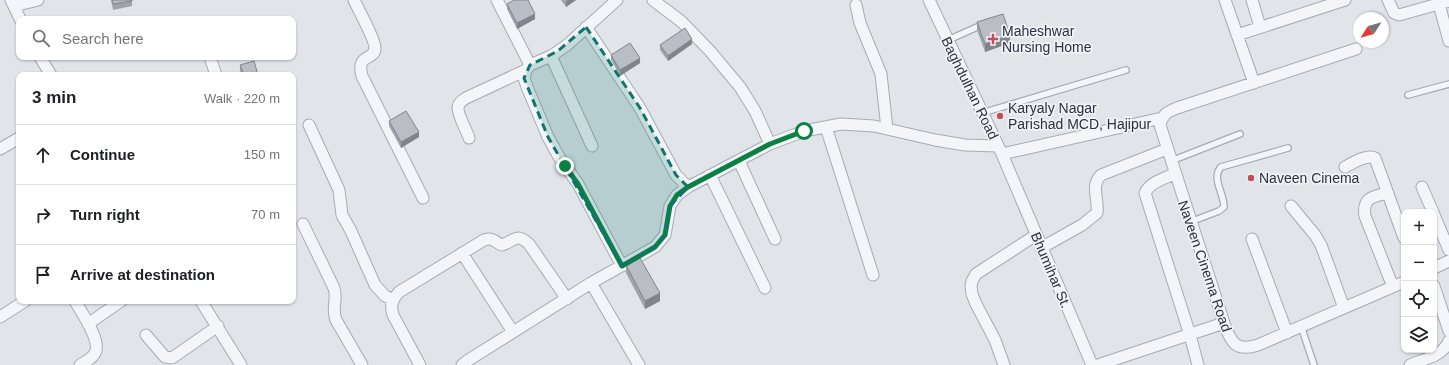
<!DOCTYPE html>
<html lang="en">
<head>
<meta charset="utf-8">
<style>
	:root { --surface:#fff; --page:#f6f6f6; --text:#202124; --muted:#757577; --line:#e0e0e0 }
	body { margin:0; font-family:Arial,sans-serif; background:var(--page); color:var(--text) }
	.controls { position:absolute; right:12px; bottom:12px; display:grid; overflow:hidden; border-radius:8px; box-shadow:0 1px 3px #0004 }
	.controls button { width:36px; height:36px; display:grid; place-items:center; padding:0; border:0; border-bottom:1px solid var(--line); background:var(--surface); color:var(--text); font:20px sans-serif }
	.compass { position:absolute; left:1353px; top:12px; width:36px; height:36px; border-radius:50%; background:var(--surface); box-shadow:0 1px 3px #0004; rotate:234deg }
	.stop { position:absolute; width:12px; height:12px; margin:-9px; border:3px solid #0b8043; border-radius:50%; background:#fff }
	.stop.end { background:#0b8043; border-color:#fff; box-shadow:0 1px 4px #0008 }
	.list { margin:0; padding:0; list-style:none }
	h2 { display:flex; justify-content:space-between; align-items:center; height:52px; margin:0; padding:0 16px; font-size:17px }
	h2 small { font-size:13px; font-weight:400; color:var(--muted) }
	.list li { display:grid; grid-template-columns:26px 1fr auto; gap:12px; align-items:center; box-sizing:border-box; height:60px; padding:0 16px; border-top:1px solid var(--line) }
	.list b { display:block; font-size:15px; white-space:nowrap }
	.list em { font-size:13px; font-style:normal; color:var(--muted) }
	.icon { flex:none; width:22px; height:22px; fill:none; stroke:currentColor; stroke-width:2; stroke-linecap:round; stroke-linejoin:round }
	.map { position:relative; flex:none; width:1449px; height:365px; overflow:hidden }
	.search { position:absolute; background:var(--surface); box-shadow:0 1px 3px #0004; left:16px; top:16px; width:280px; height:44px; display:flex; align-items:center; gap:10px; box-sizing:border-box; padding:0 14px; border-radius:8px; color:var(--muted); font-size:15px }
	.panel { position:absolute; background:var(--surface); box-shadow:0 1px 3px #0004; left:16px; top:72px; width:280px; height:232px; border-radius:8px }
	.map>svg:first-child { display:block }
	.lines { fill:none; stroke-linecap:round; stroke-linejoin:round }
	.lane-casing { stroke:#a6abb3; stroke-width:8 }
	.street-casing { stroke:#a6abb3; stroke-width:13 }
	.lane { stroke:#f4f5f8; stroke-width:5.5 }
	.street { stroke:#f4f5f8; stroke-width:11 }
	.wall { fill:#9fa3aa }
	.shaded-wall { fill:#82848b }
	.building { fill:#b9bdc6; stroke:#82848b }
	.route { stroke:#0b8043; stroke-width:5 }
	.marked { fill:#0f766e; fill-opacity:0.2; stroke:#0f766e; stroke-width:3; stroke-dasharray:8 5; stroke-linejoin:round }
	.poi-dot { fill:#c84c58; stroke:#f1f3f7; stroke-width:1.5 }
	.labels { text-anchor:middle; stroke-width:3.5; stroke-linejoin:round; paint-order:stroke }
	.poi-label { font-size:14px; fill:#2a3140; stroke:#f1f3f7; text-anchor:start }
	.street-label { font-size:14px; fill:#2a3140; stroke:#f1f3f7 }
</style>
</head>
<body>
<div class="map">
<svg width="1449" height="365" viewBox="0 0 1449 365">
	<rect width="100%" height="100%" fill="#e1e4e9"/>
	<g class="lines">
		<g class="lane-casing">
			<path id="lane" d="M948 40 984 24
				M1408 95 1449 84
				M982 113 1126 70
				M1171 161 1240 134
				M1190 222 1219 211 1224 207C1224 193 1211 178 1221 167L1288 148
				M1301 326 1314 365"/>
		</g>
		<g class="street-casing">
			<path id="street" d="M11 0 20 19
				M354 0C358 9 376 41 375 49 374 61 356 53 362 76L423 198
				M497 0 530 65
				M617 0 567 45 551 56 530 65 526 70 524 78 527 87 548 137 559 157 578 184 622 266
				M653 0 682 22 710 51 740 87 755 111 770 144
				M929 0 1002 154 1092 365
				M1225 0 1254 83
				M1252 0 1260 27
				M1388 0 1394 13 1399 15 1449 1
				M1439 4 1449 41
				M856 5 860 23 881 74 887 129
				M14 6 38 0
				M586 27 640 108 676 175 688 187
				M1237 35 1345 0
				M1356 49 1177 108C1167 112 1163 114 1160 125L1224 323C1231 343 1236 352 1258 345L1404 282
				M551 56 592 146
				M40 57 51 75
				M211 60 216 75
				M309 125 339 190 342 215 351 231 375 285 385 296 392 299
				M826 127 873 275
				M469 138C467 131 457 114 458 107 459 102 463 100 466 98L526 70
				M0 149 19 138
				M1002 154 1162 118
				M739 161 775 239
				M1345 167C1353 163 1366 154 1375 158L1404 238
				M1174 174C1164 179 1150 182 1145 193L1190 335 1198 365
				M710 175 765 288
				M1422 187 1433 212
				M1388 193C1373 196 1362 198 1365 216L1393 287
				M1291 206 1315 235 1321 245 1344 308
				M1434 215 1449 250
				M303 224 334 288C338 300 331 308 336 320L362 365
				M1252 239 1287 333
				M1041 248 1082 225 1097 213C1099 200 1090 185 1101 175L1167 149
				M462 253 513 332
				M1434 268 1449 261
				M591 283 639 365
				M1434 286 1449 331
				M75 301C81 312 102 341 95 353 92 359 85 362 80 365
				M201 301 241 365
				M0 317 25 301
				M88 324 121 301
				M146 335 165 357 172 358 218 326
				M420 365 393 315C390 305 392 300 399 292L484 240C494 237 494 242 502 245 515 241 516 232 529 244L567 299
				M462 365 467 361 591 283 655 247 665 235 670 206 677 195 688 187 770 144 804 131 841 124 874 126 935 140 965 145 998 146
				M1004 365 995 340 976 304 972 294 971 286 972 281 976 274 1036 235
				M1098 365 1224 323
				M1410 365C1424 359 1443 356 1449 341"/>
		</g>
		<use href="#lane" class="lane"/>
		<use href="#street" class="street"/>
	</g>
	<path class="wall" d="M111 0H132V6L113 10Z
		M561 0H576L566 7Z
		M507 4 535 19 517 29 507 9Z
		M977 22 1010 43 985 52 977 30Z
		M692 44 668 61 660 50V45Z
		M611 55 640 63 620 76 611 60Z
		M240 65 258 75H242L240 71Z
		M389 121 419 137 401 148 389 126Z
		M626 265 660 301 645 309 626 273Z"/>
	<path class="shaded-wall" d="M568 0H576L566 7V1Z
		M535 14V19L517 29V23Z
		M1010 35V43L985 52V44Z
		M692 39V44L668 61V56Z
		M640 58V63L620 76V70Z
		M419 132V137L401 148V142Z
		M660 293V301L645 309V301Z"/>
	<path class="building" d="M112 0H132V1L113 4Z
		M514 0H528L535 14 517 23 507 4Z
		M1003 14 1010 35 985 44 977 22Z
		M685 28 692 39 668 56 660 45Z
		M630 43 640 58 620 70 611 55Z
		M254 61 258 75H244L240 65Z
		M134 73 135 75H130Z
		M406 111 419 132 401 142 389 121Z
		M640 258 660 293 645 301 626 265Z"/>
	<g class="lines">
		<path class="route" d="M565 166 578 184 622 266 655 247 665 235 670 206 677 195 688 187 770 144 804 131"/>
	</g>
	<path class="marked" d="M586 27 640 108 676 175 688 187 670 206 665 235 655 247 622 266 548 137 524 78 530 65 558 51Z"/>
	<g class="poi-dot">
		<path d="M991 33h4v4h4v4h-4v4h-4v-4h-4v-4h4z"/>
		<circle cx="1000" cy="116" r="4"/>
		<circle cx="1251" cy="178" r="4"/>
	</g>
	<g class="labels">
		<g class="poi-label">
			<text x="1002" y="36">Maheshwar<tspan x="1002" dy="16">Nursing Home</tspan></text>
			<text x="1008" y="113">Karyaly Nagar<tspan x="1008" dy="16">Parishad MCD, Hajipur</tspan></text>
			<text x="1259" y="183">Naveen Cinema</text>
		</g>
		<g class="street-label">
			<text transform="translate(970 88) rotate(64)" y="5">Baghdulhan Road</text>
			<text transform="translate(1205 266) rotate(71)" y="5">Naveen Cinema Road</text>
			<text transform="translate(1051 270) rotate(67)" y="5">Bhumihar St.</text>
		</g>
	</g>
</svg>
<div class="controls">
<button>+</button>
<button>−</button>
<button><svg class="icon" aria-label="locate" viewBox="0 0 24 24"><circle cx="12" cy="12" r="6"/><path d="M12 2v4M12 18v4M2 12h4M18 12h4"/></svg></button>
<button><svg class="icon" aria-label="layers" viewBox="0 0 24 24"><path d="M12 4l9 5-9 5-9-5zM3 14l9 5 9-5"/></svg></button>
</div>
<svg class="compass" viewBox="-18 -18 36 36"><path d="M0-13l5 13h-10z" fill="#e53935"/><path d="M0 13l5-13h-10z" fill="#757577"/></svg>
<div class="stop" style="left:804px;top:131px"></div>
<div class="stop end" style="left:565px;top:166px"></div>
<div class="search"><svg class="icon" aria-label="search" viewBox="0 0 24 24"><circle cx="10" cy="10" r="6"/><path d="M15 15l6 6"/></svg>Search here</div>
<section class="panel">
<h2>3 min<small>Walk · 220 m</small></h2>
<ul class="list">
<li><svg class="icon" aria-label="ahead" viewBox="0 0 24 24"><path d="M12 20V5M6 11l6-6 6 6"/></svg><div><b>Continue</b></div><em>150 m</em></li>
<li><svg class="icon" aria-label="right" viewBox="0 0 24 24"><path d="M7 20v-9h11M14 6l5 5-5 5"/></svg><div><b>Turn right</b></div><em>70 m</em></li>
<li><svg class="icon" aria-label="arrive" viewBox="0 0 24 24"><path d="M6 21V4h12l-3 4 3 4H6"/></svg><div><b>Arrive at destination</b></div></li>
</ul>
</section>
</div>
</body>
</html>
